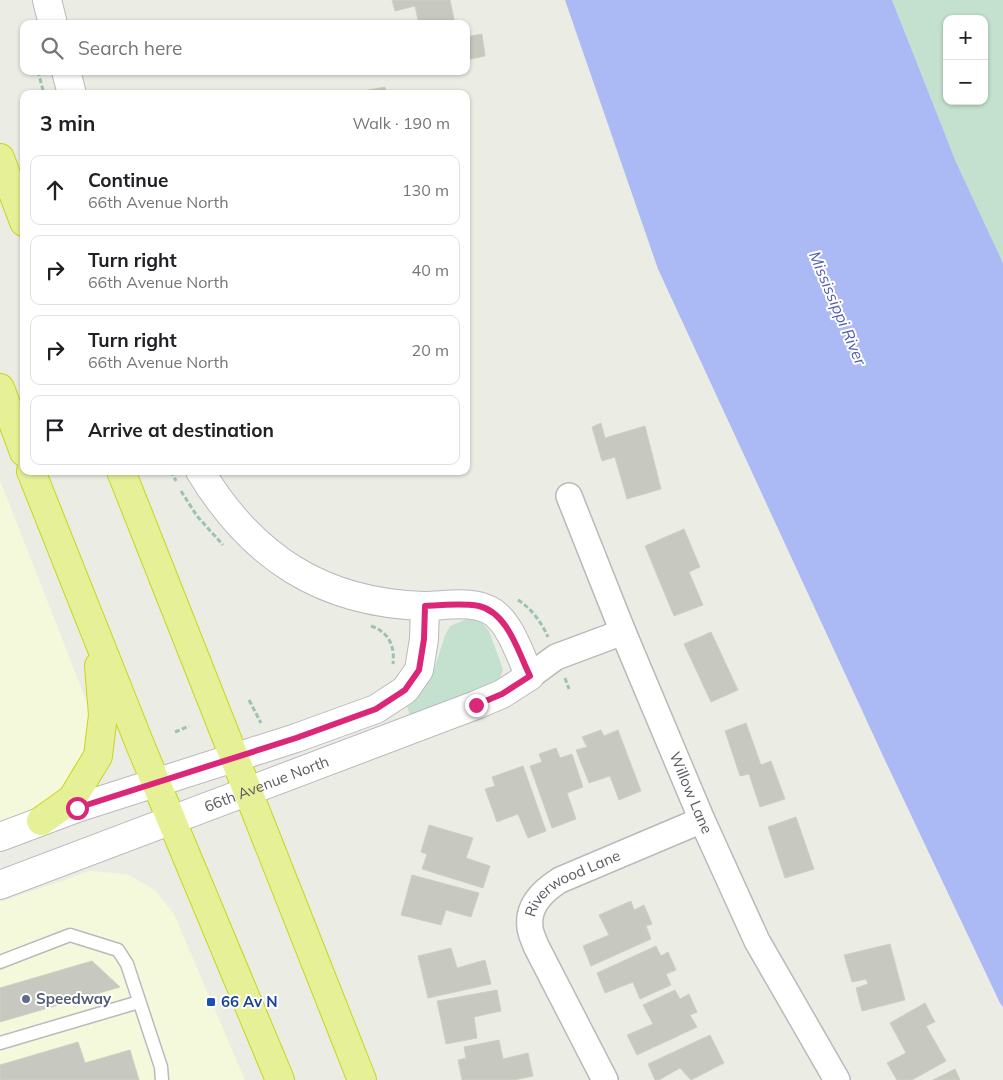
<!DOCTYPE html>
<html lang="en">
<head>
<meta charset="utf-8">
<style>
	:root { --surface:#fff; --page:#f6f6f6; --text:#202124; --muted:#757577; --line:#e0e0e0 }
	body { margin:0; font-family:Mulish,sans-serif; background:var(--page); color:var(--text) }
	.controls { position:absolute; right:15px; top:15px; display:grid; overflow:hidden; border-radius:10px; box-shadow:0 1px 4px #0004 }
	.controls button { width:45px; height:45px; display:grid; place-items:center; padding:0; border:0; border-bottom:1px solid var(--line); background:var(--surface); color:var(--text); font:25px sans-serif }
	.stop { position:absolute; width:15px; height:15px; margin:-11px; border:4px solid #db2777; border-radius:50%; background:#fff }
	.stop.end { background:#db2777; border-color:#fff; box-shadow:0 1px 5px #0008 }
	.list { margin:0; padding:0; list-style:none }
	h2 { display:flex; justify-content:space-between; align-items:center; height:65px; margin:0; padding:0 20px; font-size:21px }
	h2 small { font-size:16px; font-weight:400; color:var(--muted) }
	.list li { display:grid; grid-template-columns:32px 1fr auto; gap:15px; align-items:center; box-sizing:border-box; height:70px; margin:0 10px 10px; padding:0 10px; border:1px solid var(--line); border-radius:10px }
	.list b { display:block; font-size:19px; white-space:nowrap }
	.list p { margin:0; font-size:16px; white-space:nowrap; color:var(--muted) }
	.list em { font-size:16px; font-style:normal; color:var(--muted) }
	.icon { flex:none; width:28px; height:28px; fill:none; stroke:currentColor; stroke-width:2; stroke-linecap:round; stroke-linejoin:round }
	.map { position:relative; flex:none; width:1003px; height:1080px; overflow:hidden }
	.search { position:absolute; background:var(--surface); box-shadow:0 1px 4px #0004; left:20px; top:20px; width:450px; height:55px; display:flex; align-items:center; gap:12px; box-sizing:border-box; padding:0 18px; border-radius:10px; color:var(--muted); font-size:19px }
	.panel { position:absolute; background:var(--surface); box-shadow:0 1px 4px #0004; left:20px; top:90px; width:450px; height:385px; border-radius:10px }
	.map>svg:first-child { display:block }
	.commercial { fill:#f5f9db }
	.green { fill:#c3e1ce; fill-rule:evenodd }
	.water { fill:#abbaf4 }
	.building { fill:#c7c8c0; stroke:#cfd0c3 }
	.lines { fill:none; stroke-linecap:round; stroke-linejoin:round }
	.lane-casing { stroke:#b9b9be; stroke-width:15 }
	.street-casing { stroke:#b9b9be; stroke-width:28 }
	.secondary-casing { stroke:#b9b9c0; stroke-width:30 }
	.highway-casing { stroke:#cad51b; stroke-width:30 }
	.path { stroke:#9cc1b5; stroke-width:3; stroke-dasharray:5 2.5; stroke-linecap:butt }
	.lane { stroke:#fff; stroke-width:12 }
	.street { stroke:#fff; stroke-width:25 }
	.secondary { stroke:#fff; stroke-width:28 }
	.highway { stroke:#e6f097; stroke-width:28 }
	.route { stroke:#db2777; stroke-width:6 }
	.service-dot { fill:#5c6f8a; stroke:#fff; stroke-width:2 }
	.transit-dot { fill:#1a4fb4; stroke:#fff; stroke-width:2 }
	.labels { text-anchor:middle; stroke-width:4; stroke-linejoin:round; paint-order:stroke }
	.street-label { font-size:15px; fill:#5c5c62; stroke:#fff }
	.service-label { font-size:15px; font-weight:bold; fill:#4e5e75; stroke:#fff; text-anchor:start }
	.transit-label { font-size:15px; font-weight:bold; fill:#164399; stroke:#fff; text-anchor:start }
	.water-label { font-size:16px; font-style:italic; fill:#515db4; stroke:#fff }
</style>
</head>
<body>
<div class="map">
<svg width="1003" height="1080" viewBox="0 0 1003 1080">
	<rect width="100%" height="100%" fill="#ebece3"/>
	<path class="commercial" d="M0 480 90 710 94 746 60 798 0 823Z
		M90 871 127 874 155 890 174 914 245 1080H0V902Z"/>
	<path class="green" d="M892 0H1003V263L956 162ZM947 19H984V101H947Z
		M467 619 480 621 489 631 500 661 503 670 499 680 490 688 411 717 407 707 423 690 433 673 445 635 450 626Z"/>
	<path class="water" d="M565 0H892L956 162 1003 263V1007L1000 1003 884 758 658 269Z"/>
	<path class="building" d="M392 0H450L455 24H419L415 6 395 11Z
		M482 34 485 56 466 60V37Z
		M385 87 386 94H347Z
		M601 423 605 438 645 426 661 489 627 499 615 457 602 461 592 427Z
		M684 529 700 567 689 572 703 605 674 616 645 546Z
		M711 632 738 690 711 702 684 644Z
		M746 723 761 765 771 761 785 799 760 807 749 774 740 776 725 731Z
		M601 730 604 736 618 730 641 791 619 800 610 776 589 783 576 750 587 747 582 737Z
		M556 748 560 758 572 754 583 787 567 793 576 819 552 828 530 766 542 762 539 754Z
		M523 766 546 831 528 838 518 814 497 822 485 789 495 786 492 777Z
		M796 817 814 869 785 878 768 827Z
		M429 825 473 838 466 858 490 866 483 888 422 869 427 854 421 852Z
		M412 875 479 893 471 917 446 910 441 925 401 915Z
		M631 901 634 910 644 905 652 924 646 926 651 939 591 966 583 946 609 935 599 915Z
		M890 944 905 1000 862 1011 856 988 868 984 866 979 852 982 844 955Z
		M656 946 661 956 668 952 676 970 666 974 671 985 640 999 633 982 605 993 597 973Z
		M451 948 457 968 485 960 491 984 428 998 418 956Z
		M92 961 120 987 0 1022V988Z
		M497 990 501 1011 474 1017 477 1038 446 1044 437 1001Z
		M675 990 680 999 689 994 697 1012 690 1015 697 1027 637 1055 627 1035 653 1024 643 1005Z
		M925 1003 935 1022 926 1026 946 1061 912 1080H897L887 1063 906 1053 890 1023Z
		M710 1035 724 1063 691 1080 680 1068 659 1080H655L648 1064Z
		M499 1040 503 1059 528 1053 533 1076 514 1080H462L458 1060 466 1058 464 1047Z
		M78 1042 85 1063 130 1050 139 1080H0V1065Z
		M955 1069 960 1080H933Z"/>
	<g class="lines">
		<g class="lane-casing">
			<path id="lane" d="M0 962 70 935 118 950 127 964 161 1067 162 1080
				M0 1043 139 1002"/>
		</g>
		<g class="street-casing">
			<g id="street">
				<path id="s1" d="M569 496 623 632 702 820 757 941 837 1080"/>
				<path d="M530 676 556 657 623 632"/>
				<path id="s2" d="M605 1080 536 946C534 940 530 933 530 927 527 905 544 890 560 880L702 820"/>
			</g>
		</g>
		<g class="secondary-casing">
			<g id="secondary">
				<path d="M47 0 53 24"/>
				<path d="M66 71 72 94"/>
				<path d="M0 837 77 808 296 738 376 709 405 690 419 670 424 639 425 606"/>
				<path id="s3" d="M0 885 476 705 502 694 530 676C520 656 512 627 494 613 475 599 446 606 424 606 322 603 252 557 200 471"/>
			</g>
		</g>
		<g class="highway-casing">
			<path id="highway" d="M0 158 24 222
				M0 388 24 452
				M31 471 141 747 280 1080
				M121 471 362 1080
				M41 821 72 799 98 756 103 715 99 666"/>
		</g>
		<path class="path" d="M38 71 44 94
			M171 471 176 481
			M181 491 197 516 223 545
			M518 600C531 608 542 623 548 637
			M371 626C389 632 395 646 393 664
			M565 678 569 689
			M249 700 261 723
			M175 732 189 726"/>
		<use href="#lane" class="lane"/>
		<use href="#street" class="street"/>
		<use href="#secondary" class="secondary"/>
		<use href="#highway" class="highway"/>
	</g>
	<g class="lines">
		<path class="route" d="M77 808 296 738 376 709 405 690 419 670 424 639 425 606C443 605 462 603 479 606 508 613 518 652 530 676L502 694 476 705"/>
	</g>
	<circle class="service-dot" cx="26" cy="999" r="5"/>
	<rect class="transit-dot" x="206" y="997" width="10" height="10" rx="2.5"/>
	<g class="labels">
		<g class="street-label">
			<text dy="5" stroke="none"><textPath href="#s3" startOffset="285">66th Avenue North</textPath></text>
			<text dy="5" stroke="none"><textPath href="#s1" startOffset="321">Willow Lane</textPath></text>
			<text dy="5" stroke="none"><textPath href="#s2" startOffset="238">Riverwood Lane</textPath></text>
		</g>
		<g class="service-label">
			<text x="36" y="1004">Speedway</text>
		</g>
		<g class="transit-label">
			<text x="221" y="1007">66 Av N</text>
		</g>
		<g class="water-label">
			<text transform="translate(838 308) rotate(67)" y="6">Mississippi River</text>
		</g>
	</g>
</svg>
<div class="controls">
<button>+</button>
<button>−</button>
</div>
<div class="stop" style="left:77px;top:808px"></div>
<div class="stop end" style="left:476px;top:705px"></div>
<div class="search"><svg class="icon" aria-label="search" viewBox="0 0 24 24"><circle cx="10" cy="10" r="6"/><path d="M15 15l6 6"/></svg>Search here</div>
<section class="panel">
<h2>3 min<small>Walk · 190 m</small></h2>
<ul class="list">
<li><svg class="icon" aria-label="ahead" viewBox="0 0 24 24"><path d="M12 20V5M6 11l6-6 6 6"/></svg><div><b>Continue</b><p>66th Avenue North</p></div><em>130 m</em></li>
<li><svg class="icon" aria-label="right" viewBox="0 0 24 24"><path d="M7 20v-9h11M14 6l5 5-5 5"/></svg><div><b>Turn right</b><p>66th Avenue North</p></div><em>40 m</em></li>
<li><svg class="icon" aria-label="right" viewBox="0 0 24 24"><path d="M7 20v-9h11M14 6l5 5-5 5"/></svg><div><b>Turn right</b><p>66th Avenue North</p></div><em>20 m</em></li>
<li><svg class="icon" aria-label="arrive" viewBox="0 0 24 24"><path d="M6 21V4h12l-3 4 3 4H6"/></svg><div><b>Arrive at destination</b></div></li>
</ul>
</section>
</div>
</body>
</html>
